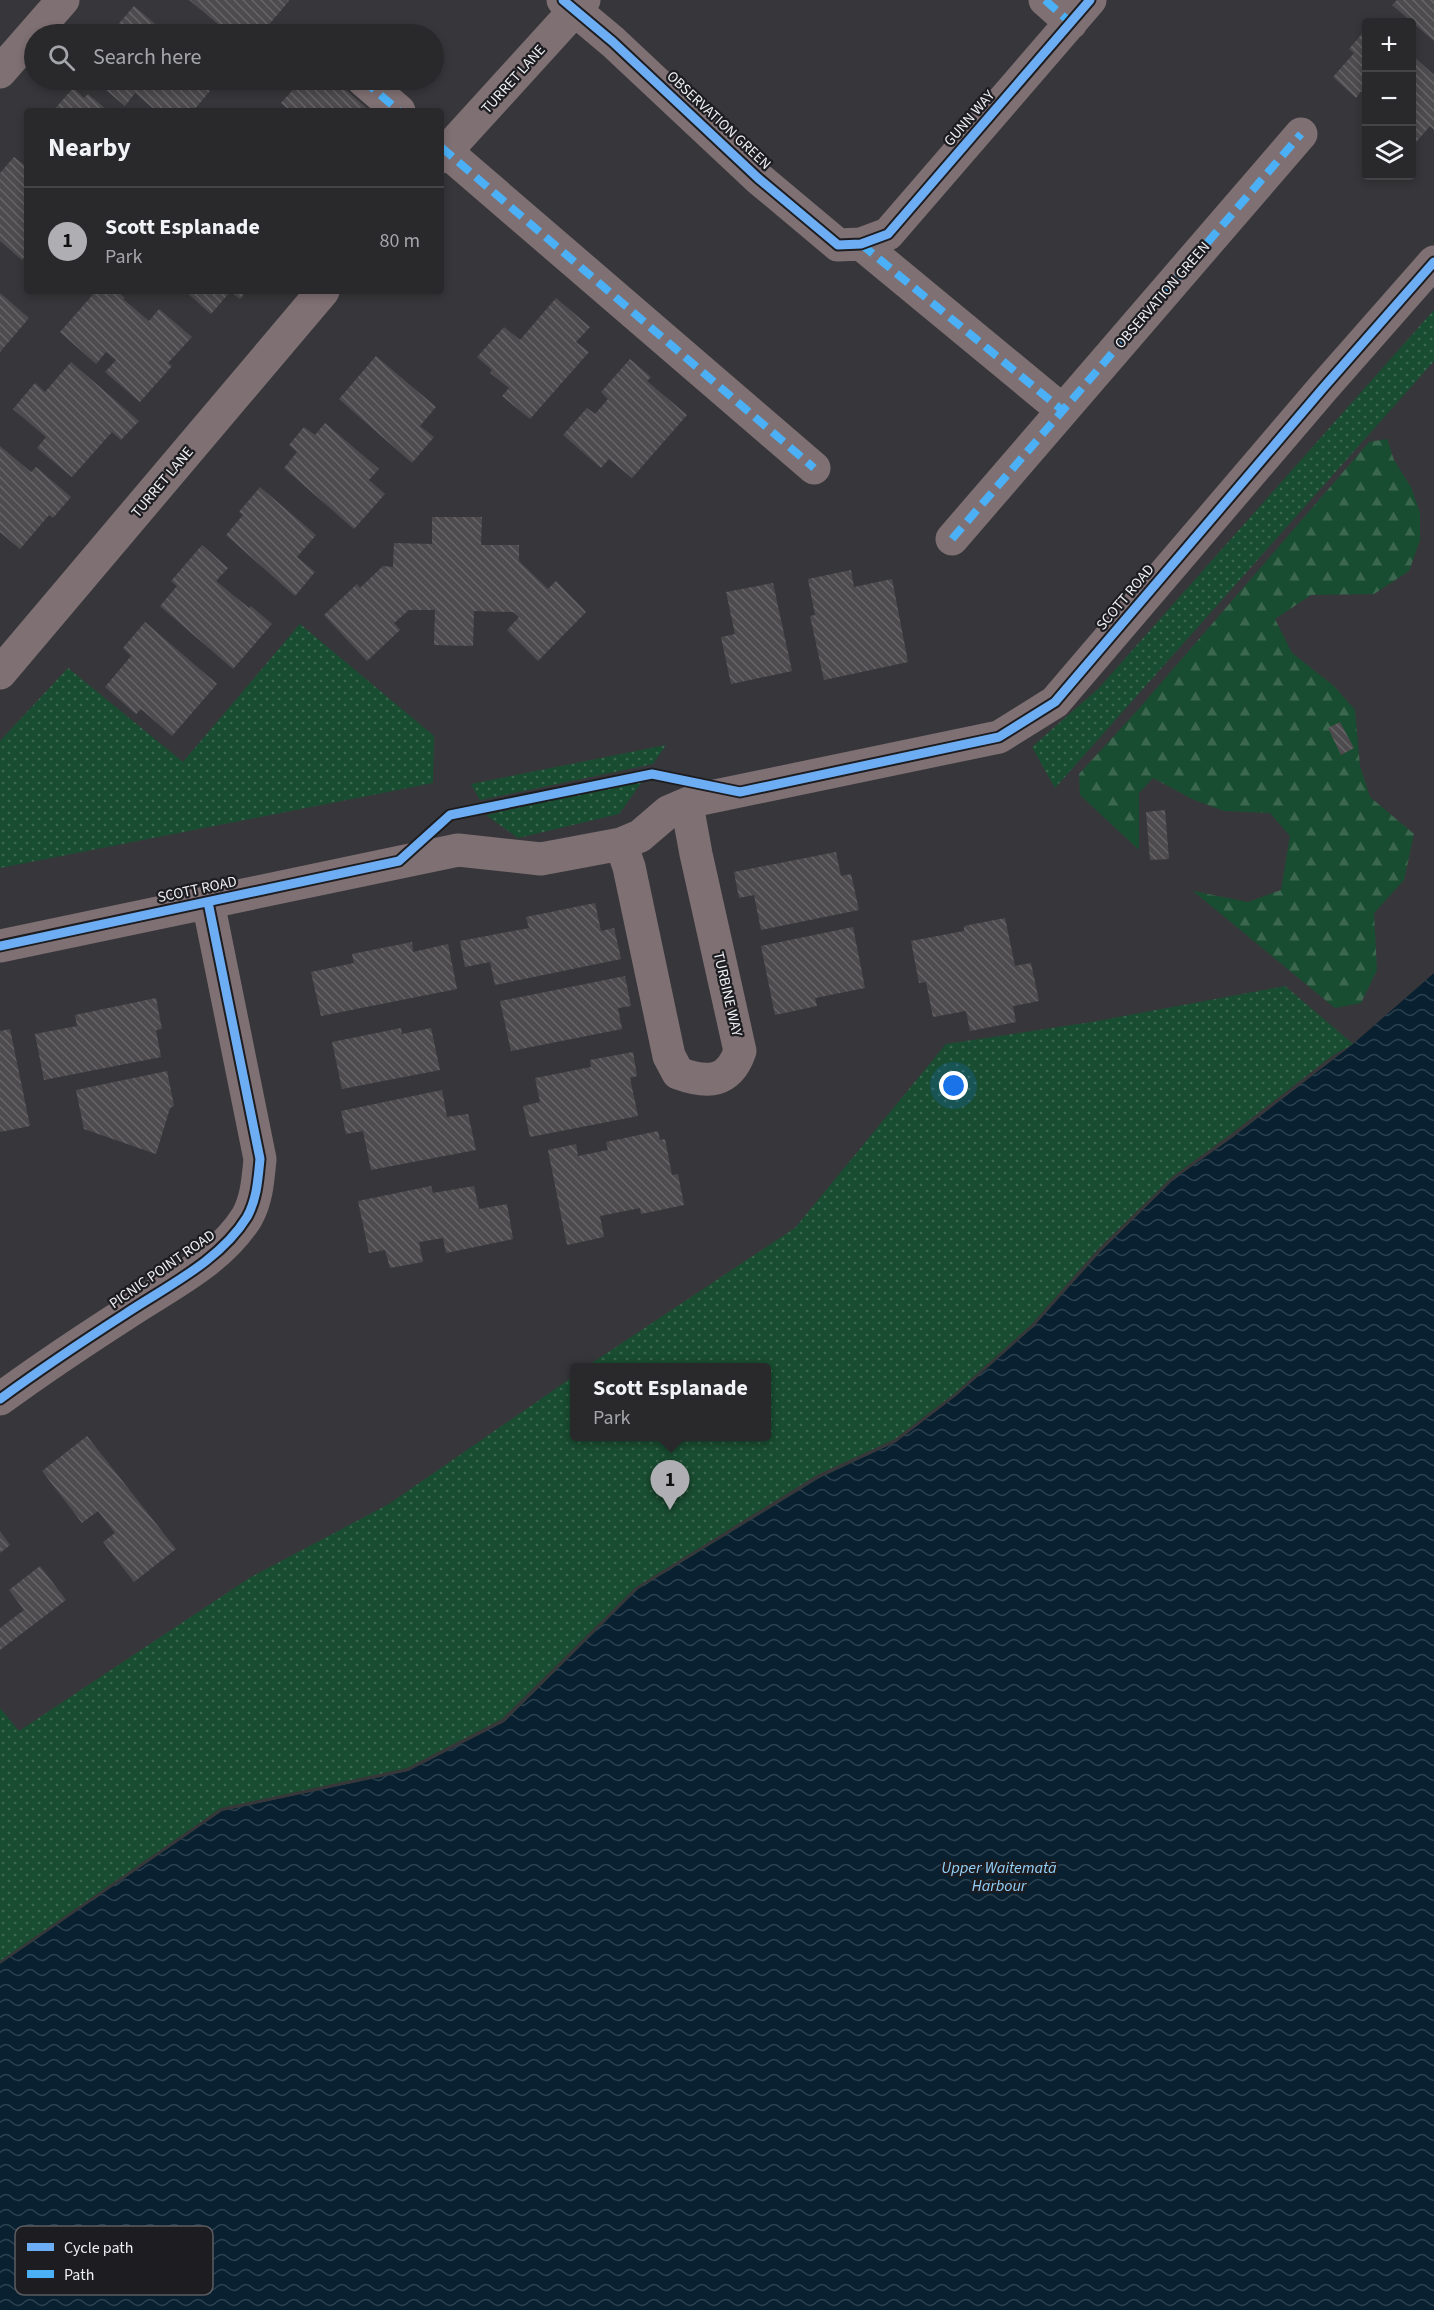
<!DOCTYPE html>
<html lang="en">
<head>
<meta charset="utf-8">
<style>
	:root { --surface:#29292c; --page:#313134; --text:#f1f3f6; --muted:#a5a6a9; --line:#454548; --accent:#afafb3 }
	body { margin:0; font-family:"Source Sans 3",sans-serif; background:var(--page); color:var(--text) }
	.controls { position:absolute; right:18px; top:18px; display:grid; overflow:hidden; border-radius:6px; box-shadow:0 3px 9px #0003 }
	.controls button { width:54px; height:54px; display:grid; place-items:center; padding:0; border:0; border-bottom:2px solid var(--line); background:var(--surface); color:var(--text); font:30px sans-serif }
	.you { position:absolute; left:954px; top:1086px; width:21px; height:21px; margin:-15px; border:4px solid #fff; border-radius:50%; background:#1a73e8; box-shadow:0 0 0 9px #1a73e833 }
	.badge { display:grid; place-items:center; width:39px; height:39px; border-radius:50%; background:var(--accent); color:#111; font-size:20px; font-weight:700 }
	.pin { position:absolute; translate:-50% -50px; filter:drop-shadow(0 2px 3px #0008) }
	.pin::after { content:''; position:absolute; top:32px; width:21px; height:18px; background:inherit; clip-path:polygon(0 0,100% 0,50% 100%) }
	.popup { position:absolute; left:570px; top:1363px; width:201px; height:78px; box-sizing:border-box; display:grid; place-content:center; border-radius:6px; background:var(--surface); filter:drop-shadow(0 2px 4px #0005); font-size:20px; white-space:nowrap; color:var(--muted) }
	.popup b { font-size:22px; color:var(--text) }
	.popup::after { content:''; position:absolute; left:50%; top:100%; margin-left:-12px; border:12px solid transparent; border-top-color:var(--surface) }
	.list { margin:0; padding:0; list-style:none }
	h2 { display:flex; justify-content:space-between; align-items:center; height:78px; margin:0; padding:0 24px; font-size:26px }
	h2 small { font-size:20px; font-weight:400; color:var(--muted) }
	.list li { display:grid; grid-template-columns:39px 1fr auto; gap:18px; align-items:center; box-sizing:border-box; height:108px; padding:0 24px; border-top:2px solid var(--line) }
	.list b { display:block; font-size:22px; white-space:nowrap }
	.list p { margin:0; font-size:20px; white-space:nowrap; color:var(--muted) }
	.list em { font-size:20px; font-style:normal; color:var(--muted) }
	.icon { flex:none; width:33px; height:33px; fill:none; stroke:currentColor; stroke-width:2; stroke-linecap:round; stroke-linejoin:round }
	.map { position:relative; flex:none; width:1434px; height:2310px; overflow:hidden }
	.search { position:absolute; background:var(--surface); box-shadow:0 3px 9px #0003; left:24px; top:24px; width:420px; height:66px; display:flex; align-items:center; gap:15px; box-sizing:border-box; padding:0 21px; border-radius:33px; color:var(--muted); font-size:22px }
	.panel { position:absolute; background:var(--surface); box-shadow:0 3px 9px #0003; left:24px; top:108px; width:420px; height:186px; border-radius:6px }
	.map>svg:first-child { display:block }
	.grass { fill:url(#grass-dots) }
	.forest { fill:url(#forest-firs) }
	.water { fill:url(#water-waves) }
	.pier { fill:#37373b }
	.building { fill:url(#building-back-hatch) }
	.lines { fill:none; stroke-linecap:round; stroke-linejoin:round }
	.minor { stroke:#7f7073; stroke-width:33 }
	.quiet { stroke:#4cb0f7; stroke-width:8; stroke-dasharray:15 8; stroke-linecap:butt }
	.cycleway-casing { stroke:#1d1d21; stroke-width:13 }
	.cycleway { stroke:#6dadf4; stroke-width:9 }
	.labels { text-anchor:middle; stroke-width:4.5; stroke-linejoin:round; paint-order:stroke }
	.street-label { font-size:15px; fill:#eff0f4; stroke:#1d1d21 }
	.water-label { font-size:16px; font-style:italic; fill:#93d1fb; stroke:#1d1d21 }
	.key { fill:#1d1d21; stroke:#5c5c60; stroke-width:1.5 }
	.key-label { font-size:16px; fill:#eff0f4 }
</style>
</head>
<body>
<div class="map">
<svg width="1434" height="2310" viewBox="0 0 1434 2310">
	<defs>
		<pattern id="grass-dots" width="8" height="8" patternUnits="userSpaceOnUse" patternTransform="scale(1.5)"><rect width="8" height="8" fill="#194d31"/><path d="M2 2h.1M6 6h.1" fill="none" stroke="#3b674f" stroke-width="1.8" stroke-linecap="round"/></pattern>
		<pattern id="forest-firs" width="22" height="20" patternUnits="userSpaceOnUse" patternTransform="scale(1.5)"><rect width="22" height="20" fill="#194d31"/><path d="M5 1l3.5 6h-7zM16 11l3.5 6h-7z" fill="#3b674f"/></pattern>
		<pattern id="water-waves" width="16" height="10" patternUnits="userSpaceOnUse" patternTransform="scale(1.5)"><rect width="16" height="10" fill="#082030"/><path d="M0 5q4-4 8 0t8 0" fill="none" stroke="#2c414f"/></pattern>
		<pattern id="building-back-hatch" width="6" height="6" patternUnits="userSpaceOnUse" patternTransform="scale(1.5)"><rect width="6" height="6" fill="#4d4b4d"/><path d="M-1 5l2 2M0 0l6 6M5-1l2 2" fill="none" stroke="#676567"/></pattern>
	</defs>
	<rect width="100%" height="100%" fill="#37373b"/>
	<path class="grass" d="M1434 310V361L1055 788 1032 747 1098 689Z
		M300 624 434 736 433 783 0 868V741L68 668 183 762Z
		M666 745 653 764 480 800 471 784Z
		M644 779 619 814 518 838 486 815Z
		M1285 986 1353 1044 1233 1137 1174 1179 1102 1250 1033 1327 957 1395 504 1722 408 1771 222 1811 0 1964V1708L19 1731 251 1577 389 1504 574 1376V1436H766V1368L586 1367 795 1228 946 1044 1092 1022Z"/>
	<path class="forest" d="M1387 439 1394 460 1411 487 1420 513V540L1409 571 1374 594 1311 595 1275 619 1292 653 1334 686 1355 710 1360 766 1370 797 1414 834 1404 880 1374 913 1377 970 1361 1003 1335 1008 1193 891 1248 902 1281 890 1290 836 1270 813 1224 811 1192 799 1153 778 1139 793V850L1080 795 1079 774 1136 712 1369 442Z"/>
	<path class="water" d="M1434 973V2310H0V1964L222 1811 408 1771 504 1722 638 1589 819 1478 896 1442 957 1395 1033 1327 1102 1250 1174 1179 1233 1137 1353 1044Z"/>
	<path class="pier" d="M1353 1044 1233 1137 1174 1179 1102 1250 1033 1327 957 1395 896 1442 819 1478 638 1589 504 1722 408 1771 222 1811 0 1964V1961L221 1808 407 1768 502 1719 636 1587 817 1475 895 1439 955 1393 1031 1325 1099 1248 1172 1177 1231 1134 1332 1056Z"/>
	<path class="building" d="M189 0H288L289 1 261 34H230Z
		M1397 0H1434V41L1392 5Z
		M134 6 167 34H110Z
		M1366 29V96L1361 91 1356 98 1333 77 1354 53 1349 49Z
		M1412 55 1434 75V130L1430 126 1412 147Z
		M94 80H197L210 91 193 111H156L135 93 125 106Z
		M315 80H334L370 111H290L281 103 300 82 307 88Z
		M73 88 84 98 88 94 108 111H53Z
		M14 157 27 167V257L25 256 22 260 0 241V173Z
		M96 291H117L125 298 123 299 149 321 159 309 192 337 168 363 172 366 140 402 105 372 116 360 106 352 96 364 60 332Z
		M185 291H247L240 299 230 292 211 314Z
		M0 293 29 318 0 352Z
		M556 298 590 327 576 342 589 352 530 419 502 396 509 388 490 373 492 370 477 357 504 327 520 340Z
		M376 356 436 407 420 426 434 437 412 463 339 399Z
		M630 359 651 377 647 381 687 415 632 478 609 459 601 468 563 435 587 408 595 414 608 399 601 392Z
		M71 362 139 421 121 440 112 432 72 477 37 448 46 437 13 409 35 383 45 392Z
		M325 423 379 469 369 480 385 494 354 529 284 468 297 452 289 445 304 427 315 435Z
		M0 446 31 472 36 467 71 497 53 518 49 515 20 549 0 532Z
		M260 487 316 535 297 557 315 572 295 596 226 535 243 515 239 512Z
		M432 517H482L481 545H519V561L548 589 556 581 586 612 538 661 507 630 519 617 513 612 474 611 473 646 434 645 435 610H409L394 623 400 630 367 661 324 615 357 584 360 588 383 566 393 567 394 543 432 544Z
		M202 545 228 568 216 581 249 608 251 606 272 624 233 669 160 606 177 586 171 581Z
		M851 570 854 587 892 579 908 662 824 680 810 616 815 615 808 579Z
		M773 583 792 671 731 684 721 637 735 634 726 592Z
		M145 622 217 684 172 736 141 709 136 714 105 687 131 656 123 648Z
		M1340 722 1354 748 1341 755 1328 728Z
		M1165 810 1169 859 1150 860 1146 812Z
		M836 852 841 876 851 874 859 910 761 930 754 895 739 898 734 872Z
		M595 903 601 931 614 928 621 959 495 985 490 962 465 967 460 941 529 928 526 917Z
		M1005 918 1015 966 1031 963 1039 1001 1013 1006 1016 1022 970 1031 966 1011 933 1017 926 982 919 983 911 941 964 931V926Z
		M853 927 865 988 815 998 817 1006 775 1015 761 946Z
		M412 942 413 952 448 944 457 989 321 1016 311 972 354 963 352 954Z
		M625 976 631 1006 618 1008 622 1029 511 1051 500 1001Z
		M156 998 162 1029 156 1030 161 1057 44 1080 35 1034 77 1026 75 1015Z
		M401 1028 402 1034 431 1028 440 1070 342 1089 332 1042Z
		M10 1029 30 1126 0 1132V1031Z
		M633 1052 637 1076 630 1078 638 1116 530 1137 523 1106 540 1102 535 1078 591 1067 590 1060Z
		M167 1071 174 1106 170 1108 156 1154 84 1129 76 1090Z
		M442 1090 447 1117 468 1114 476 1150 371 1170 363 1131 346 1134 341 1111Z
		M658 1131 660 1140 665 1139 672 1175 678 1174 684 1205 641 1214 640 1208 600 1216 604 1237 567 1245 548 1150 576 1144 578 1156 608 1150 606 1142Z
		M431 1186 433 1193 474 1186 479 1209 507 1204 513 1239 446 1253 443 1238 419 1242 423 1262 390 1268 385 1250 369 1253 358 1201Z
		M87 1436 176 1549 134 1582 103 1542 115 1533 98 1511 82 1523 42 1471Z
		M0 1531 10 1545 0 1553Z
		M40 1566 66 1600 0 1650V1628L24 1610 9 1590Z"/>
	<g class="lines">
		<path class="minor" d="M563 0 613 42 758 178 838 245 861 244 888 234 1090 0
			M1045 0 1071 23
			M0 72 63 0
			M363 80 399 111
			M441 147 814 468
			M441 157 584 0
			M861 244 1062 410
			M952 539 1301 134
			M0 673 323 291
			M621 844 629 867 669 1056 678 1073C708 1084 729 1083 740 1051L696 854 687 805
			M0 946 458 850 541 859 621 844 640 836 668 812 696 800 999 737 1055 702 1324 387 1434 262
			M0 1399C41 1369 83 1341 125 1314 167 1286 220 1261 247 1217 257 1199 258 1179 260 1159L208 902"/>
		<path class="quiet" d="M1045 0 1071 23
			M363 80 399 111
			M441 147 814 468
			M861 244 1062 410
			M952 539 1301 134"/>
		<g class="cycleway-casing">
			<path id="cycleway" d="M563 0 613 42 758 178 838 245 861 244 888 234 1090 0
				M0 946 399 861 450 815 652 774 740 792 999 737 1055 702 1324 387 1434 262
				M0 1399C41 1369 83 1341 125 1314 167 1286 220 1261 247 1217 257 1199 258 1179 260 1159L208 902"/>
		</g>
		<use href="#cycleway" class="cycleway"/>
	</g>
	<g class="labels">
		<g class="street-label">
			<text transform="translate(513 79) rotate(-48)" y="5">TURRET LANE</text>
			<text transform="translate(969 118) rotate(-49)" y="5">GUNN WAY</text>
			<text transform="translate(719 120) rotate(43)" y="5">OBSERVATION GREEN</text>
			<text transform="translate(1162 295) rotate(-49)" y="5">OBSERVATION GREEN</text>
			<text transform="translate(162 482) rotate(-50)" y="5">TURRET LANE</text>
			<text transform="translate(1125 597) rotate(-50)" y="5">SCOTT ROAD</text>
			<text transform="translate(197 889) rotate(-12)" y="5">SCOTT ROAD</text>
			<text transform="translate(728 994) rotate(77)" y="5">TURBINE WAY</text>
			<text transform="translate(162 1269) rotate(-35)" y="5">PICNIC POINT ROAD</text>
		</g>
		<g class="water-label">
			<text x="999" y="1873">Upper Waitematā<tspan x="999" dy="18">Harbour</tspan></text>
		</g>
	</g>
	<rect x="15" y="2226" width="198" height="69" rx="9" class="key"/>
	<rect x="27" y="2243" width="27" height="8" fill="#6dadf4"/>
	<rect x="27" y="2270" width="27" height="8" fill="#4cb0f7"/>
	<g class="key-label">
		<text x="64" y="2253">Cycle path</text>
		<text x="64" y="2280">Path</text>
	</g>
</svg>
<div class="controls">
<button>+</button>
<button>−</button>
<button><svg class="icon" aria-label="layers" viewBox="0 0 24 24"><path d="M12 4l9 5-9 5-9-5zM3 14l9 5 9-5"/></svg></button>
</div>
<div class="you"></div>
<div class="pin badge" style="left:670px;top:1510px">1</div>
<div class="popup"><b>Scott Esplanade</b>Park</div>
<div class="search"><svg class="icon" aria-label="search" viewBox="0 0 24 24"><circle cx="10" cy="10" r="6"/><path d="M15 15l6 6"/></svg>Search here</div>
<section class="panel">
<h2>Nearby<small></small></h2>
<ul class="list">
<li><span class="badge">1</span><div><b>Scott Esplanade</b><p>Park</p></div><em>80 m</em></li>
</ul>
</section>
</div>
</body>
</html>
